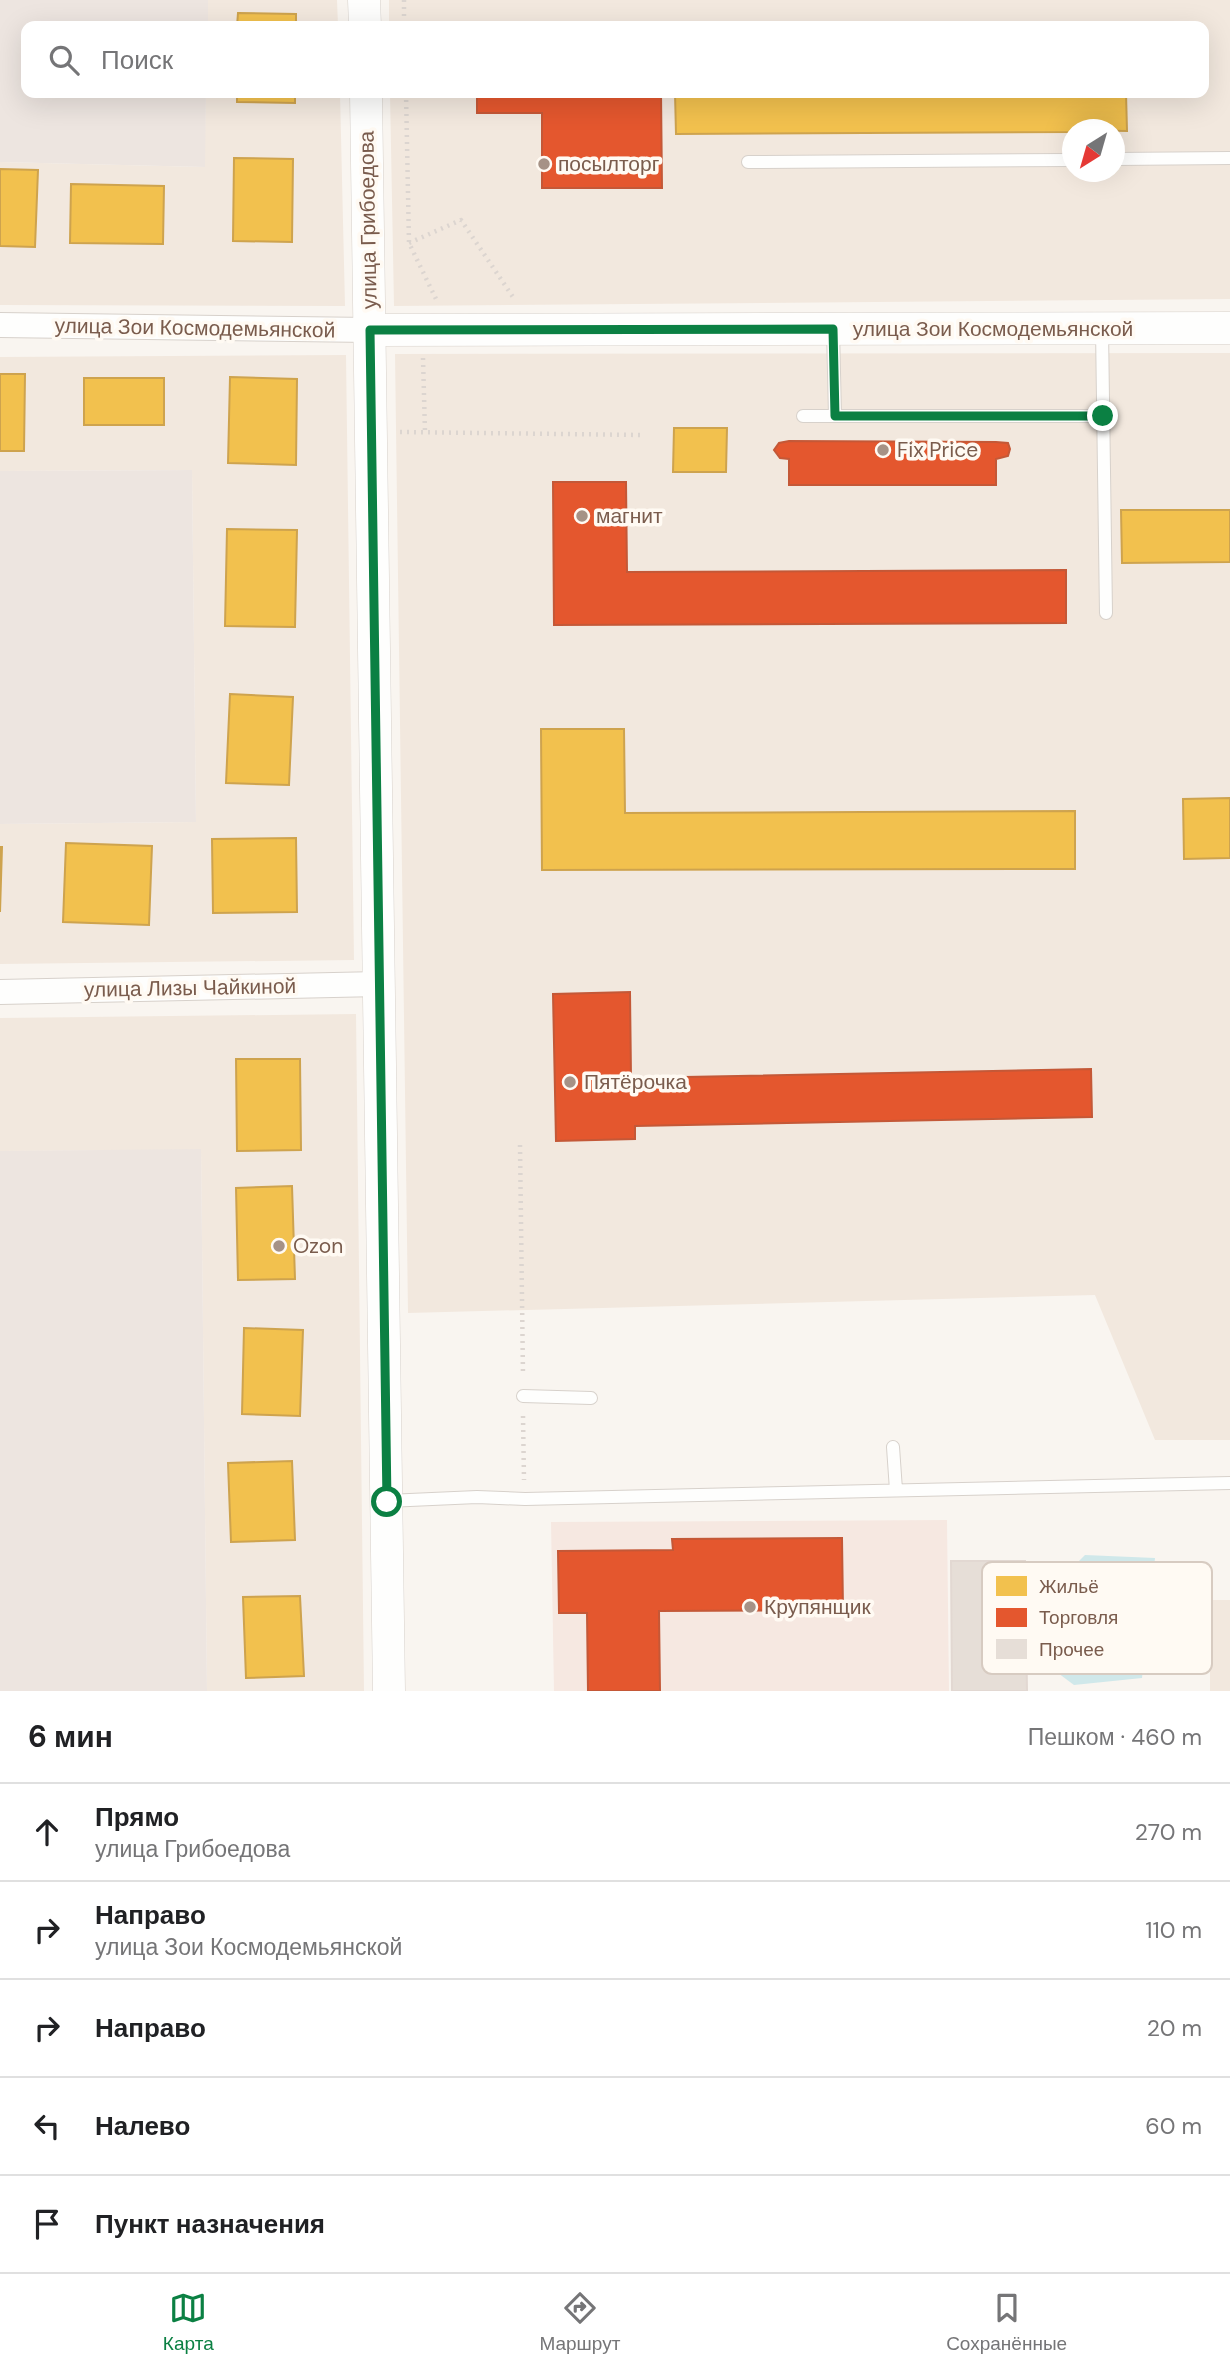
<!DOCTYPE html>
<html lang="ru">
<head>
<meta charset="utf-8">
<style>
	:root { --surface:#fff; --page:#f6f6f6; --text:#202124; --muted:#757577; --line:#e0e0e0; --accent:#0b8043 }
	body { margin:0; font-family:"DM Sans",sans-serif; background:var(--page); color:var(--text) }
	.compass { position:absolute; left:1062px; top:119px; width:63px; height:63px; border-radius:50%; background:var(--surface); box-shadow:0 7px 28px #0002; rotate:217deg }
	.stop { position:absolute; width:21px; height:21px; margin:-16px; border:5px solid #0b8043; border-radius:50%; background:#fff }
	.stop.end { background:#0b8043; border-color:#fff; box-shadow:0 2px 7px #0008 }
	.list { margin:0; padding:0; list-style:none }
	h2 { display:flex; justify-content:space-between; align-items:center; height:91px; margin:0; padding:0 28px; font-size:30px }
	h2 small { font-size:23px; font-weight:400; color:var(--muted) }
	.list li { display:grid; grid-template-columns:46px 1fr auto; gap:21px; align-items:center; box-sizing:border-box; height:98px; padding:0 28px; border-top:2px solid var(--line) }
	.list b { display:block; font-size:26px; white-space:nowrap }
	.list p { margin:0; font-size:23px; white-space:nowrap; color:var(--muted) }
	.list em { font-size:23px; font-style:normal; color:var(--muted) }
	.icon { flex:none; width:38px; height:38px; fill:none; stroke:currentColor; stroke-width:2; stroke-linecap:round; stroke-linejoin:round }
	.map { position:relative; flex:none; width:1230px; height:1691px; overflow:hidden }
	.search { position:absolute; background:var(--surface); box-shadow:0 7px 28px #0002; left:21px; right:21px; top:21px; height:77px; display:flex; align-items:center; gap:18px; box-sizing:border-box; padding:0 24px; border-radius:14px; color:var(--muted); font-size:26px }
	.sheet { height:581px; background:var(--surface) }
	nav { display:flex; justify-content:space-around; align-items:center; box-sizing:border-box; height:98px; border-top:2px solid var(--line); background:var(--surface); font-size:19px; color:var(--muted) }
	nav a { display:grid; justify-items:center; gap:4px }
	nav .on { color:var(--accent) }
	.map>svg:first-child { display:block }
	.residential { fill:#f2e8de; fill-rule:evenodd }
	.commercial { fill:#f6e8e1 }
	.industrial { fill:#ede5e0 }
	.water { fill:#d0e8ea }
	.homes { fill:#f2c14e; stroke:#cea34e; stroke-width:2 }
	.shops { fill:#e4572e; stroke:#c45837; stroke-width:2 }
	.building { fill:#e6ded7; stroke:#e2d8d2; stroke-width:2 }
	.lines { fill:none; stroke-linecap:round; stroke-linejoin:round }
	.service-casing { stroke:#d7d1cb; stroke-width:14 }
	.minor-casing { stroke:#d7d1cb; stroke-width:26 }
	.tertiary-casing { stroke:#d7d1cb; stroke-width:33 }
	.path { stroke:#dcd5d0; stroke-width:4.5; stroke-dasharray:2 5; stroke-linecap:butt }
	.service { stroke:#fefefd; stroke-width:12 }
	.minor { stroke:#fefefd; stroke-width:24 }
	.tertiary { stroke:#fefefd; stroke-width:32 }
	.route { stroke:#0b8043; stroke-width:9 }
	.poi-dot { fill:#a69286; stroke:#fffaf3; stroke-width:2.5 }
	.labels { text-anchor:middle; stroke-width:7; stroke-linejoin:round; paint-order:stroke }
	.poi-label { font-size:21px; fill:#7a5c4d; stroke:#fffaf3; text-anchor:start }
	.street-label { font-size:21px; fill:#7a5c4d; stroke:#fffaf3 }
	.key { fill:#fffaf3; stroke:#d7cbc1; stroke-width:2 }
	.key-label { font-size:19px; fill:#7a5c4d }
</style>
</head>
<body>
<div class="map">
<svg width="1230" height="1691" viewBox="0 0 1230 1691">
	<rect width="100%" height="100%" fill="#f9f5f0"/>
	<path class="residential" d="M208 0H337L338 26H208Z
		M389 0H1230V299L394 306 390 93H1204V26H389ZM1072 130H1114V172H1072Z
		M206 93H340L345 306 0 305V162L204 167Z
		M1230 353V1440H1155L1095 1295 408 1313 395 354Z
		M346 355 354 960 0 964V824L196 822 192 470 0 471V357Z
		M356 1014 364 1691H207L201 1150 0 1151V1018Z
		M1210 1600H1230V1691H1210Z"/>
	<path class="commercial" d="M947 1520 949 1691H554L551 1522Z"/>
	<path class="industrial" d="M0 0H208V26H26V93H206L205 167 0 162Z
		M192 470 196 822 0 824V471Z
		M201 1149 207 1691H0V1151Z"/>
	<path class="water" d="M1085 1555 1155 1558 1142 1678 1074 1685 1038 1658 1041 1599Z"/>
	<path class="homes" d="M238 13 296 14V26H237Z
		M237 93H295V103L237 102Z
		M675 93H1126L1127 131 1072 130V132L676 134Z
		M234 158 293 159 292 242 233 241Z
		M0 169 38 170 35 247 0 246Z
		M71 184 164 186 163 244 70 243Z
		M0 374H25L24 451H0Z
		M230 377 297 379 296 465 228 463Z
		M84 378H164V425H84Z
		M674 428H727L726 472H673Z
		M1121 510H1230V562L1122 563Z
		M227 529 297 530 295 627 225 626Z
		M230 694 293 697 289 785 226 783Z
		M541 729H624L625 813 1075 811V869L542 870Z
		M1230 798V858L1184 859 1183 799Z
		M296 838 297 912 213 913 212 839Z
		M66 843 152 846 149 925 63 922Z
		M0 847H2L0 912Z
		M236 1059H300L301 1150 237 1151Z
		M292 1186 295 1279 238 1280 236 1188Z
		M244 1328 303 1330 300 1416 242 1414Z
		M292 1461 295 1540 231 1542 228 1463Z
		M300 1596 304 1676 246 1678 243 1597Z"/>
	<path class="shops" d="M476 24H661V26H476Z
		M477 93H661L662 188H542V113H477Z
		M789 441 996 442 1008 443 1010 449 1008 456 996 459V485H789V459L780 458 774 450 779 443Z
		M553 482H626L627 572 1066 570V623L554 625Z
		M630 992 631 1078 1091 1069 1092 1117 635 1126V1139L556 1141 553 994Z
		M842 1538 843 1610 659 1611 660 1691H588L587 1613H559L558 1551 673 1550 672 1539Z"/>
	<path class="building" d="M951 1561H1025L1027 1691H952Z"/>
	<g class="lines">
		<g class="service-casing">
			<path id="service" d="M1114 159 1230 158
				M748 162 1072 160
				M833 329 835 416
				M1102 329 1106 613
				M803 416H1103
				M523 1396 591 1398
				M893 1447 896 1490
				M387 1501 477 1497 525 1499 1230 1483"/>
		</g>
		<g class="minor-casing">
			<path id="minor" d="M0 325 370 330
				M0 992 379 984"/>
		</g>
		<g class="tertiary-casing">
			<path id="tertiary" d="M364 0 365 26
				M366 93 389 1691
				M370 330 1230 328"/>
		</g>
		<path class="path" d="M404 0V26
			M406 93 409 243 436 299
			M409 243 461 220 515 300
			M423 358 425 432
			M400 432 642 435
			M520 1145 523 1375
			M523 1416 524 1480"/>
		<use href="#service" class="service"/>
		<use href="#minor" class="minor"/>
		<use href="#tertiary" class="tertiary"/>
	</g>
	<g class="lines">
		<path class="route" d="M387 1502 370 330 833 329 835 416H1103"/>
	</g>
	<g class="poi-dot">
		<circle cx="544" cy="164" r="7"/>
		<circle cx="883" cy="450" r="7"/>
		<circle cx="582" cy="516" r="7"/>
		<circle cx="570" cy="1082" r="7"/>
		<circle cx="279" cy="1246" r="7"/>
		<circle cx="750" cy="1607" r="7"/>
	</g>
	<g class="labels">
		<g class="poi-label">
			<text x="558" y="171">посылторг</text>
			<text x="897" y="457">Fix Price</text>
			<text x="596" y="523">магнит</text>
			<text x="584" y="1089">Пятёрочка</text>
			<text x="293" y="1253">Ozon</text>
			<text x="764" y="1614">Крупянщик</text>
		</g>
		<g class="street-label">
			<text transform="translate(368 220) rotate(-91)" y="7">улица Грибоедова</text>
			<text transform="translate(195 328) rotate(1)" y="7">улица Зои Космодемьянской</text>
			<text x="993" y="336">улица Зои Космодемьянской</text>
			<text transform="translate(190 988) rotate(-1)" y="7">улица Лизы Чайкиной</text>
		</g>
	</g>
	<rect x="982" y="1562" width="230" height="112" rx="10" class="key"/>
	<rect x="996" y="1576" width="31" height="20" fill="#f2c14e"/>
	<rect x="996" y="1608" width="31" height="19" fill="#e4572e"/>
	<rect x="996" y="1639" width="31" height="20" fill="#e6ded7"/>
	<g class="key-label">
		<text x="1039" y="1593">Жильё</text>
		<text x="1039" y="1624">Торговля</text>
		<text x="1039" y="1656">Прочее</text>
	</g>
</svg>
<svg class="compass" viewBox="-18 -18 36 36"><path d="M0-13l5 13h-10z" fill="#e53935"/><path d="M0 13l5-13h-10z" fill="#757577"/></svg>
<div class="stop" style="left:387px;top:1502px"></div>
<div class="stop end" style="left:1103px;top:416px"></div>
<div class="search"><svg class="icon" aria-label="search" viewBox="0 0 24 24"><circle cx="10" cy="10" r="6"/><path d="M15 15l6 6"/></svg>Поиск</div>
</div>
<section class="sheet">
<h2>6 мин<small>Пешком · 460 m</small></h2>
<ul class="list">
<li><svg class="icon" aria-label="ahead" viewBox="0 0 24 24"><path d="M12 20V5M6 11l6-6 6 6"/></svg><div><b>Прямо</b><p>улица Грибоедова</p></div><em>270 m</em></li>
<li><svg class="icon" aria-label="right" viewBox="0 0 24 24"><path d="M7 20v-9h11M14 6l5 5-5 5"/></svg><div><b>Направо</b><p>улица Зои Космодемьянской</p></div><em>110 m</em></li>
<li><svg class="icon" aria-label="right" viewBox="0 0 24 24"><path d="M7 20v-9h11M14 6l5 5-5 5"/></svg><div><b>Направо</b></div><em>20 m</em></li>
<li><svg class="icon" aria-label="left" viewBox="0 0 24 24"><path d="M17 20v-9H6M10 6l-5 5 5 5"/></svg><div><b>Налево</b></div><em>60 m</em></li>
<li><svg class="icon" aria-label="arrive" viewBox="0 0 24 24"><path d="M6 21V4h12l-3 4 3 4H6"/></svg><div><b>Пункт назначения</b></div></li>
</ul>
</section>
<nav>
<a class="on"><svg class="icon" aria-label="map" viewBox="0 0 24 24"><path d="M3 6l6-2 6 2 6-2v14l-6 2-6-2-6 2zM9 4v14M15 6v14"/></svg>Карта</a>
<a><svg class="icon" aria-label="directions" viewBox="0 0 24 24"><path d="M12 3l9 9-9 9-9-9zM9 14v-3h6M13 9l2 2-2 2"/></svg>Маршрут</a>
<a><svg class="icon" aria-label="saved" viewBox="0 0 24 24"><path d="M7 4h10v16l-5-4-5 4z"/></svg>Сохранённые</a>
</nav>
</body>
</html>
